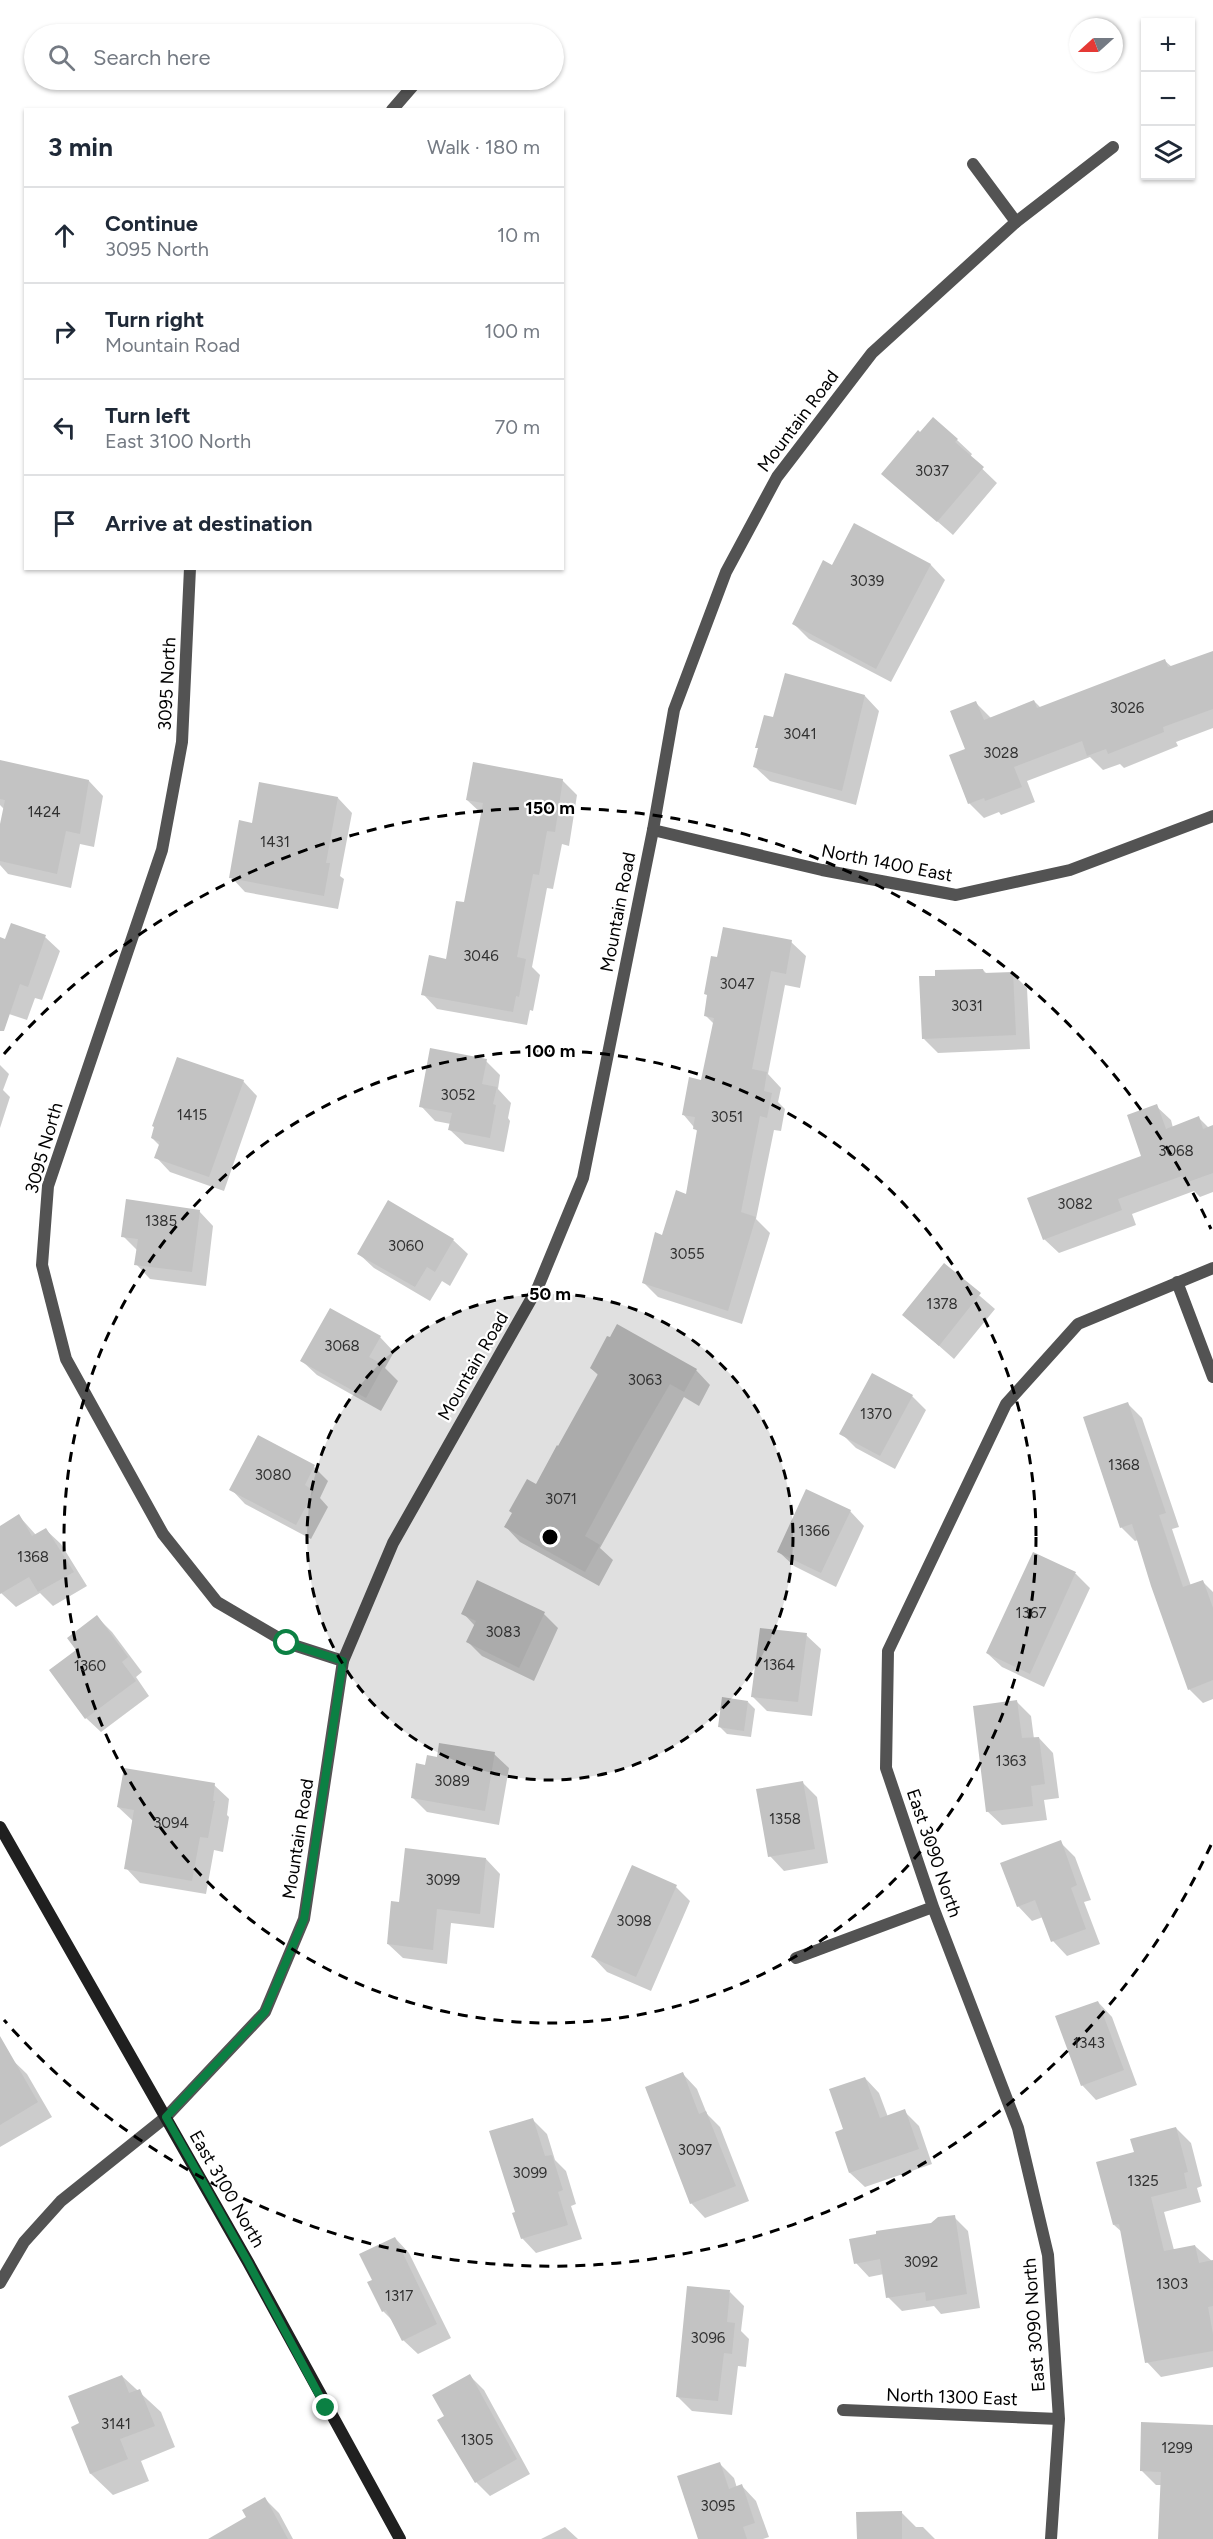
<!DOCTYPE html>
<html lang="en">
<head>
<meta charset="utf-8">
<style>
	:root { --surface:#fff; --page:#f6f6f7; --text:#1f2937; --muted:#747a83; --line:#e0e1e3 }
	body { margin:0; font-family:Figtree,sans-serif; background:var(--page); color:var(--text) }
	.controls { position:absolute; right:18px; top:18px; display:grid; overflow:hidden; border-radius:0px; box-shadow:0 2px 4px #0004 }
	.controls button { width:54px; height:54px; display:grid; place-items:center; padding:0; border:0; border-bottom:2px solid var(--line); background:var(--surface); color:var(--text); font:30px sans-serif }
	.compass { position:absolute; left:1069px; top:18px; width:54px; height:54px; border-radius:50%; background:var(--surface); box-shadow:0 2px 4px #0004; rotate:249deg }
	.stop { position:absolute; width:18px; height:18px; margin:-14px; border:4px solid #0b8043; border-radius:50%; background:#fff }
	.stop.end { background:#0b8043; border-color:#fff; box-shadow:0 2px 6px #0008 }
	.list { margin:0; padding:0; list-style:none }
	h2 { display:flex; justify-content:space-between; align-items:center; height:78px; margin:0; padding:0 24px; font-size:26px }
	h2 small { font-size:20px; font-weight:400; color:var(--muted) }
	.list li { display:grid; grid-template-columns:39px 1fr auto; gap:18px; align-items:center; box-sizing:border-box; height:96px; padding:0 24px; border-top:2px solid var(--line) }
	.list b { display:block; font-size:22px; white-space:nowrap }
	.list p { margin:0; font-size:20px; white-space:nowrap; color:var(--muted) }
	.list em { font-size:20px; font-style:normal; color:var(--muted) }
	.icon { flex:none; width:33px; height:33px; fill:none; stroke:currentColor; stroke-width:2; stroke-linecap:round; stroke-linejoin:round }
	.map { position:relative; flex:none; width:1213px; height:2539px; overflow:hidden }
	.search { position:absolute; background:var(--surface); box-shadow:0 2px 4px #0004; left:24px; top:24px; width:540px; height:66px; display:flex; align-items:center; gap:15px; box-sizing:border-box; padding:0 21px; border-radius:33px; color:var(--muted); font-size:22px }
	.panel { position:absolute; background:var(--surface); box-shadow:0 2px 4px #0004; left:24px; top:108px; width:540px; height:462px; border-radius:0px }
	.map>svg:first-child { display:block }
	.shadow { fill:#0003 }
	.building { fill:#c3c3c3 }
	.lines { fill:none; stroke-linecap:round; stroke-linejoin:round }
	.minor { stroke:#535353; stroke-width:12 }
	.tertiary { stroke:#535353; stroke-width:12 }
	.secondary { stroke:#202020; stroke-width:12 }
	.route { stroke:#0b8043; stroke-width:8 }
	.ring { fill:none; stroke:#000; stroke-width:3; stroke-dasharray:10 8 }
	.labels { text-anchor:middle; stroke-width:4.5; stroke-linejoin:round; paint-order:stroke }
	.number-label { font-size:15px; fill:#313131 }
	.street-label { font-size:18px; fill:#000; stroke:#fff }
	.centre { fill:#000; stroke:#fff; stroke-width:3 }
	.ring-label { font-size:18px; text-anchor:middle; font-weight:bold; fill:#000; stroke:#fff; stroke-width:4.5; stroke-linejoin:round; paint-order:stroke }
</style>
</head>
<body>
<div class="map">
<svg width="1213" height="2539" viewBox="0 0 1213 2539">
	<rect width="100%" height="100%" fill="#fff"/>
	<path class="shadow" d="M933 419 957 440 972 454 970 457 997 483 953 535 883 474Z
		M855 525 931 565 945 580 891 682 809 639 794 624 833 567Z
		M1213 652V728L1176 742 1178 746 1124 768 1120 764 1103 770 1090 757 1027 781 1035 802 1001 815 999 812 984 818 969 803 951 756 967 750 976 703 991 718 1034 701 1041 708 1165 661 1172 667Z
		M865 696 879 711 856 805 770 781 755 767 760 750 757 747 774 719Z
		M0 762 89 781 103 796 94 847 80 844 71 888 8 874 0 865V831L5 810 0 805Z
		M562 780 577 795 569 846 562 844 553 889 547 888 532 967 540 975 533 1011 530 1010 527 1025 437 1009 423 994 447 960 466 904 482 814 467 800Z
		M338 798 352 813 340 876 344 879 338 909 245 892 231 877 253 825Z
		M45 937 60 951 42 1000 35 998 27 1020 0 1011V938L6 941Z
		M791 942 806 956 800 988 785 985 768 1074 781 1088 778 1102 785 1109 781 1131 774 1130 756 1219 770 1233 742 1324 658 1297 643 1282 663 1237 687 1195 698 1132 683 1114 702 1082 714 1024 705 1015 718 959Z
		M983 970 987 974 1012 973 1027 988 1030 1049 938 1053 924 1039Z
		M486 1061 500 1075 498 1089 511 1103 508 1118 510 1121 504 1152 465 1144 450 1130 451 1124 435 1121 421 1106Z
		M0 1065 9 1074 3 1090 10 1097 0 1128Z
		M243 1081 257 1096 224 1191 170 1172 156 1157 160 1146 152 1138 156 1128Z
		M1156 1106 1171 1120 1173 1128 1199 1118 1209 1128 1213 1127V1192L1200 1197 1194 1191 1132 1214 1136 1225 1059 1253 1044 1239 1143 1156Z
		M199 1211 213 1226 206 1286 150 1279 136 1264 138 1251 123 1236Z
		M453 1240 468 1254 450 1286 442 1281 430 1301 374 1268 359 1254Z
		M944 1265 995 1309 954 1359 904 1315Z
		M380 1337 394 1352 385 1368 398 1381 381 1411 317 1375 302 1361Z
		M610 1340 696 1370 710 1385 699 1406 684 1397 600 1548 613 1560 599 1586 520 1542 506 1527 536 1486 599 1376 591 1368Z
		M912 1396 926 1410 895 1469 856 1448 841 1433Z
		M1128 1404 1142 1418 1179 1527 1172 1529 1191 1586 1203 1582 1213 1592V1699L1203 1703 1189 1689 1138 1540 1135 1541 1121 1527Z
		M314 1467 328 1481 320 1498 328 1507 311 1539 245 1504 231 1489Z
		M850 1511 864 1526 836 1587 794 1566 779 1552Z
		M19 1516 36 1535 46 1530 61 1544 87 1586 53 1606 40 1593 16 1607 1 1593 0 1527Z
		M1033 1554 1076 1574 1090 1588 1044 1687 1002 1667 987 1653Z
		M463 1613 544 1614 558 1628 534 1681 482 1656 468 1642 475 1626Z
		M97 1617 112 1632 142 1672 136 1677 149 1696 101 1732 86 1718 78 1650Z
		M806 1635 821 1649 812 1716 767 1711 752 1696Z
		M748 1702 755 1709 751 1737 727 1734 720 1727Z
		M1017 1702 1031 1716 1034 1739 1039 1738 1053 1753 1059 1798 1044 1800 1047 1820 1002 1825 987 1811Z
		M494 1754 509 1768 499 1825 427 1812 412 1797 426 1767 438 1758Z
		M802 1782 817 1797 828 1863 784 1871 770 1856Z
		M214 1785 229 1799 227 1815 229 1817 223 1852 214 1850 206 1894 140 1883 126 1868 134 1822 118 1807Z
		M1060 1842 1075 1857 1091 1900 1084 1902 1100 1944 1067 1956 1053 1941 1043 1917 1032 1921 1018 1906Z
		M486 1859 500 1874 494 1928 451 1923 447 1964 403 1958 388 1944 400 1903Z
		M676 1887 690 1901 651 1991 607 1972 593 1957Z
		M1098 2002 1112 2017 1137 2085 1096 2100 1082 2085Z
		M0 2048 27 2074 52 2117 0 2147Z
		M683 2074 697 2089 707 2114 720 2127 749 2201 705 2218 691 2203Z
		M865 2078 879 2093 888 2117 904 2111 919 2126 932 2164 865 2187 850 2173 837 2133 845 2130Z
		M533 2120 547 2134 555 2160 566 2171 576 2204 571 2206 582 2239 536 2253 522 2238 517 2213Z
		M1176 2128 1191 2143 1202 2186 1197 2188 1201 2202 1164 2212 1174 2250 1195 2246 1213 2262V2367L1161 2377 1147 2362 1123 2233 1114 2225 1136 2153Z
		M954 2217 968 2231 980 2308 941 2314 934 2306 902 2311 888 2297 884 2274 869 2277 856 2263 932 2224Z
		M395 2238 409 2253 451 2338 418 2354 403 2340 394 2322 383 2311 374 2280Z
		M730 2292 744 2306 741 2331 749 2339 746 2367 738 2366 732 2415 692 2411 677 2396Z
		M122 2376 161 2412 175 2447 141 2461 149 2481 113 2495 91 2474 81 2424Z
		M470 2376 484 2390 530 2474 490 2496 476 2482 446 2416Z
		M1213 2426V2515L1199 2539H1160L1162 2485H1156L1142 2471Z
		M719 2463 734 2478 737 2488 742 2486 756 2501 769 2537 763 2539H700Z
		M265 2499 279 2513 293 2539H235L248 2518Z
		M901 2512 916 2527H923L935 2539H859Z
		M565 2527 578 2539H541Z"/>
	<path class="building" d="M933 417 958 439 955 442 984 467 937 522 881 474 918 430 920 432Z
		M854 523 931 564 876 669 792 624 823 560 832 565Z
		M1213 651V709L1163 727 1164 732 1108 754 1106 749 1087 756 1082 741 1014 767 1022 787 985 801 984 798 968 804 949 755 965 749 950 711 976 701 984 720 1034 700 1037 708 1165 659 1168 667Z
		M785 673 865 695 842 791 753 767 758 748H755L764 715 773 717Z
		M0 760 89 780 80 834 66 831 57 874 0 861V824L5 800 0 799Z
		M473 762 563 779 555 832 547 831 539 875 533 874 517 957 526 959 519 997 516 996 513 1012 421 995 429 955 446 959 456 901 464 902 483 803 466 800Z
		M259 782 338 797 326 863H330L324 896 229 878 239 820 252 823Z
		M11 923 46 935 28 987 20 984 4 1031H0V937L5 939Z
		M723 927 792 940 786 974 771 971 752 1069 767 1072 764 1091 772 1093 767 1118 760 1116 741 1212 756 1217 728 1311 642 1283 655 1232 662 1235 676 1190 686 1194 697 1130 693 1129 695 1117 682 1115 689 1077 701 1080 714 1018 704 1016 707 995 704 994 711 956 717 957Z
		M983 969 984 973 1013 972 1016 1035 922 1039 919 976H935V970Z
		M430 1048 487 1059 482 1084 497 1087 493 1104 496 1105 490 1138 448 1130 452 1113 419 1107Z
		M177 1057 244 1080 209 1177 154 1158 160 1142 151 1138 154 1127 152 1126Z
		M1157 1104 1166 1129 1199 1116 1203 1129 1213 1125V1173L1185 1183 1182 1176 1118 1199 1122 1210 1043 1240 1027 1198 1141 1156 1127 1115Z
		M126 1199 200 1210 192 1272 134 1265 138 1239 121 1237Z
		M388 1200 454 1239 435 1272 427 1267 415 1287 357 1254Z
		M944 1263 981 1293 939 1346 902 1315Z
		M330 1308 381 1336 369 1357 384 1365 366 1398 300 1361Z
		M617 1324 697 1369 684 1392 670 1384 635 1444 585 1536 600 1545 585 1572 504 1527 512 1513 509 1511 527 1479 536 1484 557 1445 558 1446 598 1374 590 1368 607 1336 610 1337Z
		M872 1373 913 1395 880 1456 839 1434Z
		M1128 1402 1166 1513 1159 1515 1183 1587 1203 1580 1213 1608V1680L1188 1690 1151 1586 1132 1524 1120 1528 1083 1417Z
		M258 1435 315 1465 305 1485 314 1491 296 1525 229 1490Z
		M806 1489 851 1510 821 1573 777 1552Z
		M19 1514 32 1536 46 1528 74 1572 38 1592 29 1577 0 1594V1526Z
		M1033 1552 1076 1572 1030 1674 986 1653Z
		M477 1580 545 1612 519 1668 466 1642 476 1621 461 1614Z
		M97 1615 128 1657 122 1662 136 1681 85 1719 49 1670 76 1650 67 1638Z
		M760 1628 807 1633 798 1702 751 1697Z
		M722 1697 748 1701 744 1731 718 1727Z
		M1017 1700 1022 1738 1039 1737 1045 1784 1031 1786 1033 1806 986 1812 973 1706Z
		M439 1743 495 1752 485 1811 411 1798 416 1763 425 1765 427 1755 437 1757Z
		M124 1768 215 1783 213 1801H215L208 1838 200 1837 192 1881 124 1869 134 1810 117 1807Z
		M803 1781 815 1849 768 1857 756 1789Z
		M1061 1840 1077 1885 1071 1888 1086 1929 1051 1942 1035 1900 1017 1907 1000 1863Z
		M405 1848 486 1858 480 1914 437 1909 433 1950 387 1944 391 1901 399 1902Z
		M632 1865 677 1885 636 1977 591 1957Z
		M1098 2001 1124 2070 1081 2086 1055 2016Z
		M0 2036 38 2102 0 2125Z
		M683 2072 699 2114 706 2111 736 2186 690 2204 645 2087Z
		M865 2077 880 2118 905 2109 919 2149 849 2173 835 2132 843 2129 829 2089Z
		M533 2118 545 2156 552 2155 563 2190 558 2192 568 2225 521 2239 512 2213 515 2212 489 2131Z
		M1176 2127 1188 2172 1184 2173 1187 2188 1151 2197 1164 2251 1195 2245 1199 2263 1213 2260V2306L1208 2307 1213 2334V2351L1145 2363 1119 2224 1113 2225 1096 2162 1134 2152 1130 2139Z
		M955 2215 967 2294 926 2301 925 2292 886 2298 880 2259 854 2264 849 2239 876 2234V2231L931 2223 938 2217Z
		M395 2237 437 2324 402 2341 386 2310 382 2312 367 2282 372 2280 359 2254Z
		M687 2286 730 2290 727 2322 735 2323 732 2354 724 2353 718 2401 676 2397Z
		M470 2374 517 2459 475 2483 437 2420 444 2416 432 2395Z
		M122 2375 129 2393 140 2389 155 2426 120 2439 128 2459 90 2474 71 2427 79 2423 68 2396Z
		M1141 2422 1213 2425V2539H1158L1161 2472 1140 2471Z
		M720 2462 729 2489 742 2484 755 2523 743 2527 747 2539H698L677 2476Z
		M265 2497 288 2539H208L246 2517 242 2510Z
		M902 2511V2539H857L856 2512Z"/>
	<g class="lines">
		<path class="minor" d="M392 110 418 80
			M973 164 1016 222
			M190 568 182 742 162 850 48 1186 42 1265 66 1359 163 1534 217 1602 287 1643 343 1661
			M653 830 822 870 956 895 1070 870 1213 816
			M1177 1282 1213 1377
			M796 1958 933 1907
			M843 2410 1059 2419
			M1051 2539 1059 2419 1048 2255 1018 2128 933 1907 886 1768 888 1651 1006 1404 1078 1324 1213 1268"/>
		<path class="tertiary" d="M0 2283 24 2242 61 2201 166 2117 265 2012 304 1919 343 1661 393 1543 538 1287 583 1178 653 830 674 710 726 572 777 477 872 353 1016 222 1113 147"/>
		<path class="secondary" d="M0 1827 248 2262 400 2539"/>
	</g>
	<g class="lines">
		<path class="route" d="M287 1643 343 1661 304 1919 265 2012 166 2117 248 2262 326 2408"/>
	</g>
	<circle cx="550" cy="1537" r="243" fill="#000" fill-opacity=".12"/>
	<g class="ring">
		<circle cx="550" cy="1537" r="243"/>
		<circle cx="550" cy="1537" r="486"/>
		<path d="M1211 1845A729 729 0 0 1 4 2020M4 1054A729 729 0 0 1 1211 1229"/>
	</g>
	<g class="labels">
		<g class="number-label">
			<text x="932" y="476">3037</text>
			<text x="867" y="586">3039</text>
			<text x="1127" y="713">3026</text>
			<text x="800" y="739">3041</text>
			<text x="1001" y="758">3028</text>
			<text x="44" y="817">1424</text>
			<text x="275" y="847">1431</text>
			<text x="481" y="961">3046</text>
			<text x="737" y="989">3047</text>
			<text x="967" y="1011">3031</text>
			<text x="458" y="1100">3052</text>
			<text x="192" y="1120">1415</text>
			<text x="727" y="1122">3051</text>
			<text x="1176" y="1156">3068</text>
			<text x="1075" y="1209">3082</text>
			<text x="161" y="1226">1385</text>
			<text x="406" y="1251">3060</text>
			<text x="687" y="1259">3055</text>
			<text x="942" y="1309">1378</text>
			<text x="342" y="1351">3068</text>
			<text x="645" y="1385">3063</text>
			<text x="876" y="1419">1370</text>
			<text x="1124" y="1470">1368</text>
			<text x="273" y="1480">3080</text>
			<text x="561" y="1504">3071</text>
			<text x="814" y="1536">1366</text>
			<text x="33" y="1562">1368</text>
			<text x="1031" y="1618">1367</text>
			<text x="503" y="1637">3083</text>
			<text x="779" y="1670">1364</text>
			<text x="90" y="1671">1360</text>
			<text x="1011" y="1766">1363</text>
			<text x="452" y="1786">3089</text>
			<text x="785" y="1824">1358</text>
			<text x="171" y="1828">3094</text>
			<text x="443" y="1885">3099</text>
			<text x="634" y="1926">3098</text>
			<text x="1089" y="2048">1343</text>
			<text x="695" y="2155">3097</text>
			<text x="530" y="2178">3099</text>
			<text x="1143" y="2186">1325</text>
			<text x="921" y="2267">3092</text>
			<text x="1172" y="2289">1303</text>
			<text x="399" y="2301">1317</text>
			<text x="708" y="2343">3096</text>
			<text x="116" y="2429">3141</text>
			<text x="477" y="2445">1305</text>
			<text x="1177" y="2453">1299</text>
			<text x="718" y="2511">3095</text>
		</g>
		<g class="street-label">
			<text transform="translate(798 421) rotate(-53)" y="6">Mountain Road</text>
			<text transform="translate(167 684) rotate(-87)" y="6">3095 North</text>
			<text transform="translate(887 863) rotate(11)" y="6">North 1400 East</text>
			<text transform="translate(618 912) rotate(-79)" y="6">Mountain Road</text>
			<text transform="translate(44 1148) rotate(-74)" y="6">3095 North</text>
			<text transform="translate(473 1366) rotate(-60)" y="6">Mountain Road</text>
			<text transform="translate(298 1839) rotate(-81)" y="6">Mountain Road</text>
			<text transform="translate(934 1853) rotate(71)" y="6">East 3090 North</text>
			<text transform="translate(227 2189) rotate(60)" y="6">East 3100 North</text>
			<text transform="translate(1034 2325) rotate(-94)" y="6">East 3090 North</text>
			<text transform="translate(952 2397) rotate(2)" y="6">North 1300 East</text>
		</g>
	</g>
	<circle cx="550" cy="1537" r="9" class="centre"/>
	<g class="ring-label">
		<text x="550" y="814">150 m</text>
		<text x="550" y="1057">100 m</text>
		<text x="550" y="1300">50 m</text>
	</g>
</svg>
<div class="controls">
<button>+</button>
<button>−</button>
<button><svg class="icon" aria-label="layers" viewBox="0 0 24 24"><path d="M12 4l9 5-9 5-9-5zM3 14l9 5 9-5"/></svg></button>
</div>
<svg class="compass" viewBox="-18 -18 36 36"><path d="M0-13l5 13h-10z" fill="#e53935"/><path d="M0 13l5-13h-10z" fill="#747a83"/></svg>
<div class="stop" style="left:287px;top:1643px"></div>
<div class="stop end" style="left:326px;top:2408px"></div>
<div class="search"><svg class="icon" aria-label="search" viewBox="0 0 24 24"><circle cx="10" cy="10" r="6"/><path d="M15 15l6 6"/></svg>Search here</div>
<section class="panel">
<h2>3 min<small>Walk · 180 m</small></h2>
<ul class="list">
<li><svg class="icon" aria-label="ahead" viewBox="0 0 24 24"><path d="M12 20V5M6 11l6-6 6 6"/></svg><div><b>Continue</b><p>3095 North</p></div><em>10 m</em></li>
<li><svg class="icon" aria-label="right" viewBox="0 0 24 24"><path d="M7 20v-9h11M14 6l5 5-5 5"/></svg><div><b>Turn right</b><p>Mountain Road</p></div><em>100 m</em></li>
<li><svg class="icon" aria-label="left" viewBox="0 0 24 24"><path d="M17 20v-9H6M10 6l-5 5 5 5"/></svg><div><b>Turn left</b><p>East 3100 North</p></div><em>70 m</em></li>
<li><svg class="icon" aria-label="arrive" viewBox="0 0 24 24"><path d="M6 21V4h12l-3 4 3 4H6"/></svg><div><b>Arrive at destination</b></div></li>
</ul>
</section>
</div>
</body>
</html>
